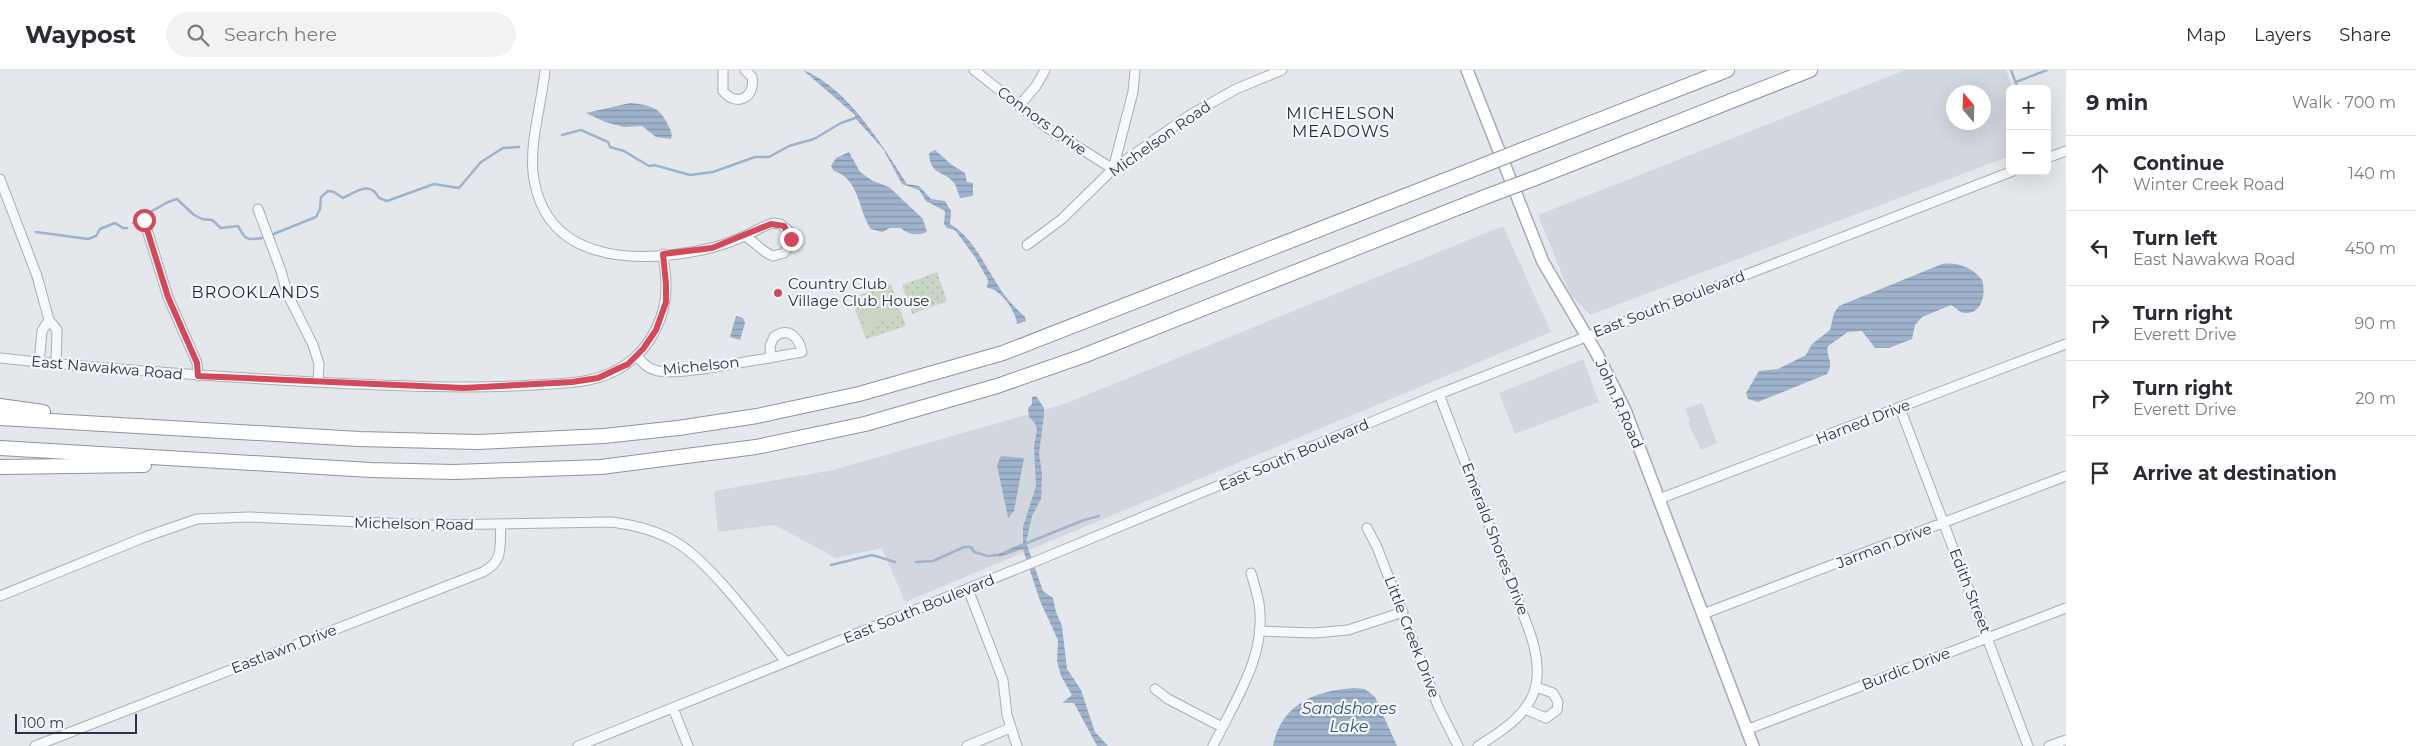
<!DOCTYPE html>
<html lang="en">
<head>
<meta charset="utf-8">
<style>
	:root { --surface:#fff; --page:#f2f2f3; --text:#2b2b33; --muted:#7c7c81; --line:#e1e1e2 }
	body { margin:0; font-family:Montserrat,sans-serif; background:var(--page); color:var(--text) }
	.controls { position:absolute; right:15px; top:15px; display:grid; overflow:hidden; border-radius:8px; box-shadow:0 5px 20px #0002 }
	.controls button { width:45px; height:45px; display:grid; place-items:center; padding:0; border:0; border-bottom:1px solid var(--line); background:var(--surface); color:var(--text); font:25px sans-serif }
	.compass { position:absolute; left:1946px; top:15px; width:45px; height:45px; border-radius:50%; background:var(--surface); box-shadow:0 5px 20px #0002; rotate:341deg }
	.scale { position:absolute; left:15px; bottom:12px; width:122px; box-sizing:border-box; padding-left:5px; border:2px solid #2b3445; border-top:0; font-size:14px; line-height:18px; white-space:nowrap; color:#2b3445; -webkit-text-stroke:4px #f4f6f9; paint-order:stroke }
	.stop { position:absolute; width:15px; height:15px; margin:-11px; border:4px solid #d1495b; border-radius:50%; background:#fff }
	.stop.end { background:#d1495b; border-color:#fff; box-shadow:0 1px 5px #0008 }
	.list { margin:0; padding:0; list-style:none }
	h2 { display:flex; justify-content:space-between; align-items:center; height:65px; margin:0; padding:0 20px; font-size:21px }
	h2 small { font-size:16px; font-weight:400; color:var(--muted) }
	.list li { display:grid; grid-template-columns:32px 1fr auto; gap:15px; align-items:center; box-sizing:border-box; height:75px; padding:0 20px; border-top:1px solid var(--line) }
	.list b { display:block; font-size:19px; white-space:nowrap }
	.list p { margin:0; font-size:16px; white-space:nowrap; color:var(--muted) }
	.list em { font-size:16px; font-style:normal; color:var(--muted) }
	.icon { flex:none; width:28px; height:28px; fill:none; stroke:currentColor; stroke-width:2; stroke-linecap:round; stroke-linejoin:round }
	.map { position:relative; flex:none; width:2066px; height:676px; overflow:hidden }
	header { display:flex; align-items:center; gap:30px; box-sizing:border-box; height:70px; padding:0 25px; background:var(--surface); border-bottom:1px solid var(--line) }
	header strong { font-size:24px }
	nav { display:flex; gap:28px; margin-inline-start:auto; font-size:18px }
	.search { width:350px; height:45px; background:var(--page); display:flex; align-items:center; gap:12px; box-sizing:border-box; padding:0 18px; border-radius:28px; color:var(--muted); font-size:19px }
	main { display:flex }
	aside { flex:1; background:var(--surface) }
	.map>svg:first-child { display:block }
	.built { fill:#d2d6de; fill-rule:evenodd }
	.green { fill:url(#green-dots) }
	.pitch { fill:#c9d6c5 }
	.water { fill:url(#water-rules) }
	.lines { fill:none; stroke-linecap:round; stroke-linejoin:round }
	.stream { stroke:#9fb4cc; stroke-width:2.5 }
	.minor-casing { stroke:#a9aeb7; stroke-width:11 }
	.major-casing { stroke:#a3abb8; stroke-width:14 }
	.highway-casing { stroke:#8b94a3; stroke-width:16 }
	.minor { stroke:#f7f8fa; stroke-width:9 }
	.major { stroke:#fff; stroke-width:11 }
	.highway { stroke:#fff; stroke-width:14 }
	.highway-bridge-casing { stroke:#8b94a3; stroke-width:16; stroke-linecap:butt }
	.highway-bridge { stroke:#fff; stroke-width:14 }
	.route { stroke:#d1495b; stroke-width:6 }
	.poi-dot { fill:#d1495b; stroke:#f4f6f9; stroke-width:2 }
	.labels { text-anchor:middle; stroke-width:4.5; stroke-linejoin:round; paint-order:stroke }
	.street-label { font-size:15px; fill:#2b3445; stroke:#f4f6f9 }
	.poi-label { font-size:15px; fill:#2b3445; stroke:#f4f6f9; text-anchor:start }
	.neighbourhood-label { font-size:16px; letter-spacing:1px; fill:#1d2536; stroke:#f4f6f9 }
	.water-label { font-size:16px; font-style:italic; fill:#34527a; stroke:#f4f6f9 }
</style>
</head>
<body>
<header>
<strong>Waypost</strong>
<div class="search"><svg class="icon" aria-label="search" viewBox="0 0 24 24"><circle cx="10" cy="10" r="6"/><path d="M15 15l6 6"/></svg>Search here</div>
<nav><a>Map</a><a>Layers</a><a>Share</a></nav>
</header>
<main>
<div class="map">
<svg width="2066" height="676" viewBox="0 0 2066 676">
	<defs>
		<pattern id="green-dots" width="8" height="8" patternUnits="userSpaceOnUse" patternTransform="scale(1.25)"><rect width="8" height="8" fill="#c9d6c5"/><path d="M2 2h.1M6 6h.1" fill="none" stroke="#adb8ab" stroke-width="1.8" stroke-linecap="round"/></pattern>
		<pattern id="water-rules" width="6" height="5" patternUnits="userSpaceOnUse" patternTransform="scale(1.25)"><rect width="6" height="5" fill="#9fb4cc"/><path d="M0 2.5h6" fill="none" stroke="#8293a7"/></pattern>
	</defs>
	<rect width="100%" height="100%" fill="#e4e7ec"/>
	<path class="built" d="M1905 0H2006L2013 19H2010V86L1590 245 1570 224 1538 145ZM1984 22V52H1954V22Z
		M1503 156 1551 262 905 532 882 478 836 488 775 455 718 462 714 421 833 400 1064 334Z
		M1583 289 1599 332 1515 364 1499 323Z
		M1702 333 1717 373 1701 380 1688 353 1690 352 1685 339Z"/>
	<path class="green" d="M937 202 947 231 912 244 902 215Z
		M891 214 906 256 866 269 851 228Z"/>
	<path class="pitch" d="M888 222 898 250 885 254 875 227Z
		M871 228 881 256 868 260 858 233Z"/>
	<path class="water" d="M803 0C847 17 882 75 907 114L919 116 931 129 945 131 951 141 950 154C972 167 983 192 997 214 1004 226 1015 238 1025 247L1026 251 1017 254C1016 241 1000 218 987 218L988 210 975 187 955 160 947 158 944 154 945 141 926 131 919 120 902 114 883 79 855 48V45Z
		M630 33C648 35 659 36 667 53 670 59 673 63 671 69L656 67 642 56 624 57 605 52 586 43Z
		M935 80 952 95 965 103 967 112 973 113V126L960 128C958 123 957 117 954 113 943 99 930 106 929 83Z
		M849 82 860 102 873 111 889 117 923 149 927 162C918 166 908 165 901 158H890L882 162 871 159C858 141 860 109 834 101L831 96 836 88Z
		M1942 194C1958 192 1973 198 1982 210 1986 222 1983 243 1966 243 1960 243 1956 238 1951 235L1922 247 1915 255 1912 269 1889 278H1875L1862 261 1848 262 1828 276C1825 287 1835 291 1827 304L1758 332 1748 329 1746 323 1759 301 1778 299 1806 285 1812 274 1830 260 1834 243 1839 236Z
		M736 246 743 248 745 253 740 270 730 267Z
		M1036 326 1044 338V345L1039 383 1042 404 1041 429 1032 446 1026 472 1043 521 1053 528 1056 542 1062 556 1067 599 1081 620 1095 662 1108 676H1097L1074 633H1062L1072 625 1061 606 1057 591 1058 570 1040 531 1023 479 999 487 998 484 1023 473V457L1036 416 1034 376 1037 360 1035 353 1029 347 1028 338 1032 334V327Z
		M1001 386 1024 388 1014 441 1008 448 997 395Z
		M1353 618 1365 619 1375 627 1397 676H1273C1281 634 1315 621 1353 618Z"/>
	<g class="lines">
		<path class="stream" d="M2011 0 2018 19
			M2016 12 2047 0
			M562 65 581 60 608 72 610 77 624 81 649 96 654 95 690 105 713 102 755 87H769L789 76 814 69 841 53 855 48
			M143 146 168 132 177 129 194 145 202 149 212 150 221 158 238 156C245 168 244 171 262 168
			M133 153 138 149
			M36 162 88 169 96 166 100 159 115 153 123 158H127
			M271 165 316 147 320 139 321 127 328 121 334 122 343 128C356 122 370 110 379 128L387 131 434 114 459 118 481 92 503 78 519 77
			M1027 473 1084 450 1099 446
			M916 492 933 491 964 477H971L974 482 988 486 998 485
			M831 495 872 485 895 492"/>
		<g class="minor-casing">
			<path id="minor" d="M545 0C542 33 530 69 533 102 543 192 633 194 702 180 718 177 734 171 749 164 757 160 765 155 773 153L780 154 788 160 790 174 784 183 773 186C762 182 755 172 745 166
				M723 0V21C737 38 756 27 752 7L745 0
				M974 0 1046 57 1113 99 1133 22 1135 0
				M1019 36 1036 16 1045 0
				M2047 88 2066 81
				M0 109 37 206 49 250 57 260 56 294
				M258 139 281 201 287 223 313 275 319 294 318 312
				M144 150 168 227 197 293 198 306
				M1027 175 1062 149 1113 99 1190 45 1236 19 1282 0
				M637 286C642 292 647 298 655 300 674 307 740 292 763 289L802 282C799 268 789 256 774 267L770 276 771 288
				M0 288C111 300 222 307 333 313 400 316 467 319 534 315 566 313 598 314 625 295 651 278 667 245 666 214 666 204 664 195 663 184
				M39 293 42 261 49 250
				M1439 324 1529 560C1551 621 1529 645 1478 676
				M1900 338 2028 676
				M1659 429 2066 274
				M1367 458 1377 477 1438 636 1458 676
				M968 519 1003 610 1007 645 1017 676
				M0 526 145 467 197 449 248 447 429 455 612 452C634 455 655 460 674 471 709 490 760 560 786 592
				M1703 544 2066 406
				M1259 561 1314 563 1348 560 1403 542
				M1155 619 1168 629 1222 657
				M673 638 688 676
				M1525 639 1546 648 1557 640 1558 632 1553 623 1536 617
				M1746 660 2066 538
				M35 676 483 502C505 490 499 476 501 455
				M578 676 1039 490 1439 324 2013 101
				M967 676 1010 658
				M1213 676C1235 630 1267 586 1259 533 1257 523 1254 513 1251 503
				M2049 676 2066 670"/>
		</g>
		<g class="major-casing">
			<path id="major" d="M1467 0 1543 192 1596 282 1625 340 1753 676"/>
		</g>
		<g class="highway-casing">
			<path id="highway" d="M1522 80 1727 0
				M1533 109 1810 0
				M0 336 43 342
				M0 348 359 369 477 372 604 366 678 358 757 346 859 324 1003 283 1479 97
				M0 378 370 400 454 402 601 397 756 377 865 354 997 316 1083 286 1490 125
				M0 397 144 395"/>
		</g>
		<use href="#minor" class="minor"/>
		<use href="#major" class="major"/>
		<use href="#highway" class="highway"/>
		<g class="highway-bridge-casing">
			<path id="highway-bridge" d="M1479 97 1522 80
				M1490 125 1533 109"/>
		</g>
		<use href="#highway-bridge" class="highway-bridge"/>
	</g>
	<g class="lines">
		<path class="route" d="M144 150 168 227 197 293 198 306 464 318 572 312 598 308 628 294 643 279 656 260 666 232V214L663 184 712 178 771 154 784 156 791 169"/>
	</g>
	<circle class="poi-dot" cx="778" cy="223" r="5"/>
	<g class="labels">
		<g class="street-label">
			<text transform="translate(1042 51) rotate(36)" y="5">Connors Drive</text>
			<text transform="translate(1160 69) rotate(-35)" y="5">Michelson Road</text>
			<text transform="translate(1669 234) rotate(-21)" y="5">East South Boulevard</text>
			<text transform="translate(701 296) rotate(-6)" y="5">Michelson</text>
			<text transform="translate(107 298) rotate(5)" y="5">East Nawakwa Road</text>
			<text transform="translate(1619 334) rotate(66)" y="5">John R Road</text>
			<text transform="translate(1863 352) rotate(-21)" y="5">Harned Drive</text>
			<text transform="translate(1294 385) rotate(-23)" y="5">East South Boulevard</text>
			<text transform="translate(414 454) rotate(1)" y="5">Michelson Road</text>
			<text transform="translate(1495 469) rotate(69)" y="5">Emerald Shores Drive</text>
			<text transform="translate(1884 476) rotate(-21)" y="5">Jarman Drive</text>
			<text transform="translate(1970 521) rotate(69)" y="5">Edith Street</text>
			<text transform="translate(919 539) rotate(-22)" y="5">East South Boulevard</text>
			<text transform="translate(1412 567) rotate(69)" y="5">Little Creek Drive</text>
			<text transform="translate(284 579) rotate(-21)" y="5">Eastlawn Drive</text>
			<text transform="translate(1906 599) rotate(-21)" y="5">Burdic Drive</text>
		</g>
		<g class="poi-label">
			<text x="788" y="219">Country Club<tspan x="788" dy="17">Village Club House</tspan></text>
		</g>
		<g class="neighbourhood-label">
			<text x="1341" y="49">MICHELSON<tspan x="1341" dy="18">MEADOWS</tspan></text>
			<text x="256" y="228">BROOKLANDS</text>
		</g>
		<g class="water-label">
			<text x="1349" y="644">Sandshores<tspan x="1349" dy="18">Lake</tspan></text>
		</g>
	</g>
</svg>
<div class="controls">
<button>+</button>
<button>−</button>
</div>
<svg class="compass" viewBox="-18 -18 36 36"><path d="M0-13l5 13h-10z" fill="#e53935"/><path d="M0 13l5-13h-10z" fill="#7c7c81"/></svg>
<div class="scale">100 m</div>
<div class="stop" style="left:144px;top:150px"></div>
<div class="stop end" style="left:791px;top:169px"></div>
</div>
<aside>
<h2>9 min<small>Walk · 700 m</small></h2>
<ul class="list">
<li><svg class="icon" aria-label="ahead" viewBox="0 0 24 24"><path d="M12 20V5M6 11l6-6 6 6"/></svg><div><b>Continue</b><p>Winter Creek Road</p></div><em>140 m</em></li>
<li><svg class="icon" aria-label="left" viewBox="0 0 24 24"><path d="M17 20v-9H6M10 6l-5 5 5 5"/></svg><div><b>Turn left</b><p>East Nawakwa Road</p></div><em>450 m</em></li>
<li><svg class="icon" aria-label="right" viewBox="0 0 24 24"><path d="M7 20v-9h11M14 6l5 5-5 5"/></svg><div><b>Turn right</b><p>Everett Drive</p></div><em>90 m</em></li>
<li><svg class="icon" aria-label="right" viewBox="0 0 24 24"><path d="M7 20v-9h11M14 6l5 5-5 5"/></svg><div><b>Turn right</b><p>Everett Drive</p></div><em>20 m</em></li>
<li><svg class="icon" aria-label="arrive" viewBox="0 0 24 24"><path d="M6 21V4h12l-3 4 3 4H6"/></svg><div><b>Arrive at destination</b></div></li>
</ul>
</aside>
</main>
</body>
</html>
